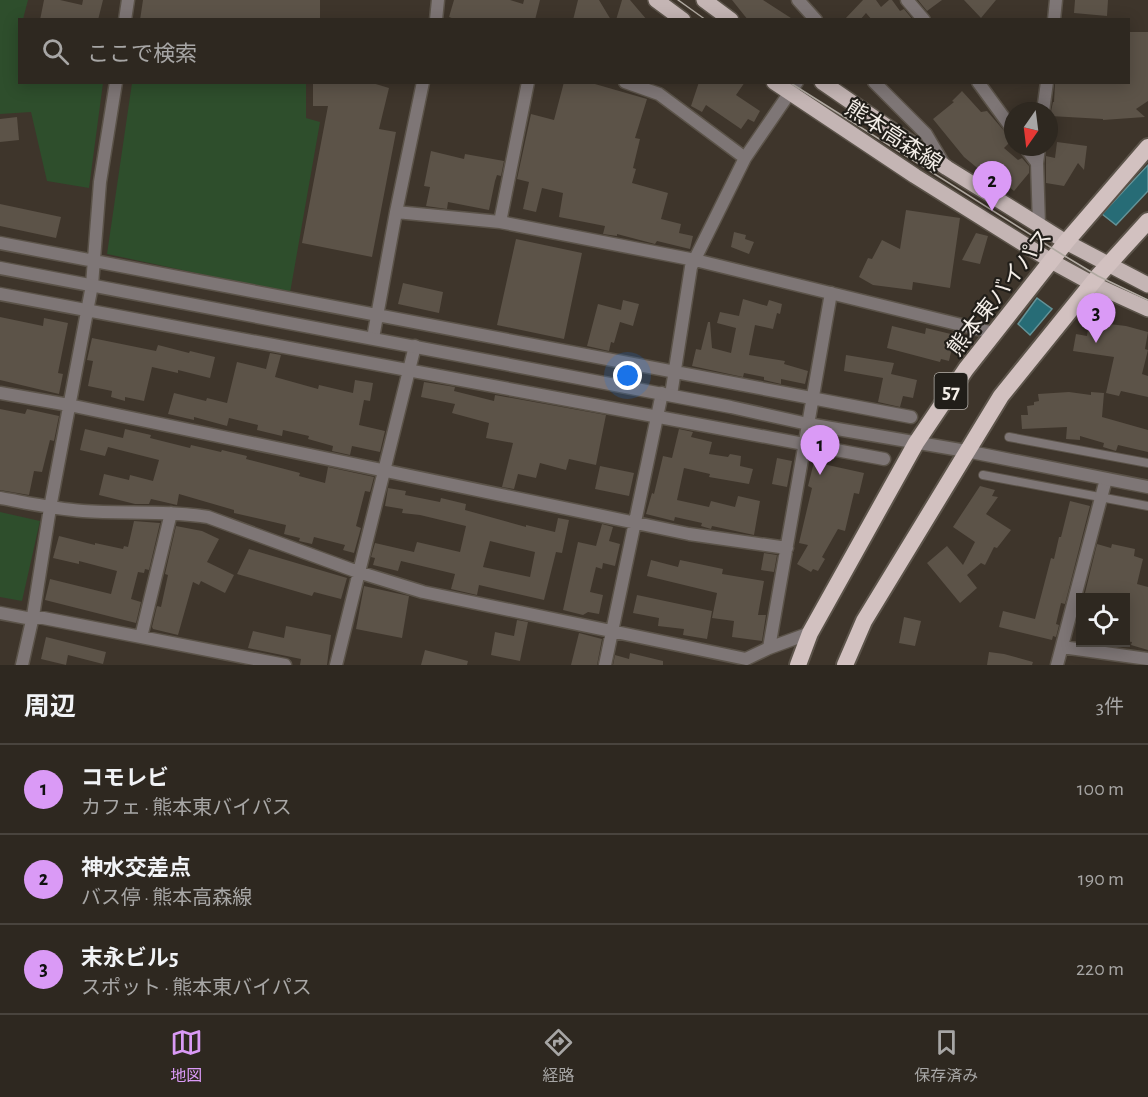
<!DOCTYPE html>
<html lang="ja">
<head>
<meta charset="utf-8">
<style>
	:root { --surface:#2e2820; --page:#363029; --text:#f1f3f6; --muted:#a7a6a5; --line:#49443e; --accent:#da9af6 }
	body { margin:0; font-family:"Alegreya Sans","Noto Sans JP",sans-serif; background:var(--page); color:var(--text) }
	.controls { position:absolute; right:18px; bottom:18px; display:grid; overflow:hidden; border-radius:0px; box-shadow:0 3px 15px #0003 }
	.controls button { width:54px; height:54px; display:grid; place-items:center; padding:0; border:0; border-bottom:2px solid var(--line); background:var(--surface); color:var(--text); font:30px sans-serif }
	.compass { position:absolute; left:1004px; top:102px; width:54px; height:54px; border-radius:50%; background:var(--surface); box-shadow:0 3px 15px #0003; rotate:194deg }
	.you { position:absolute; left:628px; top:376px; width:21px; height:21px; margin:-15px; border:4px solid #fff; border-radius:50%; background:#1a73e8; box-shadow:0 0 0 9px #1a73e833 }
	.badge { display:grid; place-items:center; width:39px; height:39px; border-radius:50%; background:var(--accent); color:#111; font-size:20px; font-weight:700 }
	.pin { position:absolute; translate:-50% -50px; filter:drop-shadow(0 2px 3px #0008) }
	.pin::after { content:''; position:absolute; top:32px; width:21px; height:18px; background:inherit; clip-path:polygon(0 0,100% 0,50% 100%) }
	.list { margin:0; padding:0; list-style:none }
	h2 { display:flex; justify-content:space-between; align-items:center; height:78px; margin:0; padding:0 24px; font-size:26px }
	h2 small { font-size:20px; font-weight:400; color:var(--muted) }
	.list li { display:grid; grid-template-columns:39px 1fr auto; gap:18px; align-items:center; box-sizing:border-box; height:90px; padding:0 24px; border-top:2px solid var(--line) }
	.list b { display:block; font-size:22px; white-space:nowrap }
	.list p { margin:0; font-size:20px; white-space:nowrap; color:var(--muted) }
	.list em { font-size:20px; font-style:normal; color:var(--muted) }
	.icon { flex:none; width:33px; height:33px; fill:none; stroke:currentColor; stroke-width:2; stroke-linecap:round; stroke-linejoin:round }
	.map { position:relative; flex:none; width:1148px; height:665px; overflow:hidden }
	.search { position:absolute; background:var(--surface); box-shadow:0 3px 15px #0003; left:18px; right:18px; top:18px; height:66px; display:flex; align-items:center; gap:15px; box-sizing:border-box; padding:0 21px; border-radius:0px; color:var(--muted); font-size:22px }
	.sheet { height:348px; background:var(--surface) }
	nav { display:flex; justify-content:space-around; align-items:center; box-sizing:border-box; height:84px; border-top:2px solid var(--line); background:var(--surface); font-size:16px; color:var(--muted) }
	nav a { display:grid; justify-items:center; gap:3px }
	nav .on { color:var(--accent) }
	.map>svg:first-child { display:block }
	.green { fill:#2e4e2c }
	.water { fill:#276c76; stroke:#649398; stroke-width:1.5 }
	.building { fill:#5c5348; fill-rule:evenodd }
	.lines { fill:none; stroke-linecap:round; stroke-linejoin:round }
	.service-casing { stroke:#5b5349; stroke-width:10 }
	.minor-casing { stroke:#5b5349; stroke-width:15 }
	.tertiary-casing { stroke:#5b5349; stroke-width:15 }
	.primary-casing { stroke:#5b5349; stroke-width:18 }
	.trunk-casing { stroke:#5b5349; stroke-width:20 }
	.service { stroke:#7e7676; stroke-width:8 }
	.minor { stroke:#7e7676; stroke-width:12 }
	.tertiary { stroke:#7e7676; stroke-width:12 }
	.primary { stroke:#c4b5b4; stroke-width:15 }
	.trunk { stroke:#d2c1c0; stroke-width:16 }
	.tram { stroke:#b0a9a1; stroke-width:1.5 }
	.labels { text-anchor:middle; stroke-width:4.5; stroke-linejoin:round; paint-order:stroke }
	.shield { fill:#211e19; stroke:#b5b0aa; stroke-width:1.5 }
	.shield-label { font-size:21px; font-weight:bold; fill:#f4eee8 }
	.street-label { font-size:22px; fill:#f4eee8; stroke:#211e19 }
</style>
</head>
<body>
<div class="map">
<svg width="1148" height="665" viewBox="0 0 1148 665">
	<rect width="100%" height="100%" fill="#3e352b"/>
	<path class="green" d="M0 0H28L23 19 20 20V82L103 83 89 188 47 181 31 112 0 114Z
		M132 83H306V118L320 122 290 293 107 254Z
		M0 512 40 521 22 601 0 597Z"/>
	<path class="water" d="M1148 165V191L1116 225 1102 214Z
		M1037 298 1052 309 1030 335 1018 324Z"/>
	<path class="building" d="M44 0H60L82 5 83 0H103L98 20H40Z
		M143 0H320V20H140Z
		M454 0H510L523 4 524 0H540L535 20H457L449 17Z
		M578 0H599L611 20H573Z
		M622 0H630L647 20H616Z
		M732 0H763L794 20H748Z
		M863 0H876L881 7 889 0H892L900 11 904 9 913 20H872L866 13 860 20H844Z
		M918 0H942L927 11Z
		M964 0H996L981 18Z
		M1075 0H1108L1107 16 1074 13Z
		M1128 32H1148V101L1136 109 1145 117 1103 120V119L1050 116 1053 102H1054L1055 84 1128 82Z
		M313 82H369L389 88 379 129 396 132 372 257 302 243 328 106H313Z
		M564 82H588L647 99 635 138 640 139 633 168 636 169 632 183 668 193 661 219 681 224 679 233 693 236 690 249 657 241 655 244 617 234V236L603 234 605 226 559 217 563 193 542 188 536 212 523 209 529 182 517 179 531 114 554 120Z
		M699 82H745L736 95 760 111 754 122 748 119 741 129 706 105 702 112 691 106Z
		M962 91 981 112 987 111 1012 140 1004 148 1018 160 1022 158 1029 166V173L1014 191 1009 187 1008 189 983 169 981 171 964 157 933 119 954 102 952 101Z
		M17 117 19 140 0 142V119Z
		M1057 142 1087 146 1084 170 1078 163 1064 186 1046 183V156L1055 158Z
		M431 151 464 159 465 154 504 161 501 176 497 175 495 181 489 210 448 202 447 209 426 206 430 187 424 186Z
		M0 204 61 217 56 238 0 226Z
		M906 210 960 218 950 288 913 282 912 290 873 285 859 277 868 258 872 259 882 240 900 249Z
		M734 232 746 235 745 239 754 242 749 254 731 247Z
		M976 233 988 236 980 264 962 260Z
		M516 239 582 253 564 339 497 325Z
		M403 283 443 292 439 313 398 304Z
		M743 299 767 306 769 300 782 304 780 314 777 313 773 329 755 325 749 355 785 361 784 364 808 371 805 384 781 379V384L764 380V377L744 373 743 377 692 366 696 349 701 350 708 322H710L712 348 731 353 736 328 717 323 720 312 739 316Z
		M623 300 639 304 633 326 620 322 614 343 611 342 609 351 587 346 598 304 621 310Z
		M0 317 43 326 44 318 68 323 58 373 63 374 59 394 0 380Z
		M1101 323 1126 326 1148 332 1145 349 1148 350 1142 374 1148 376V397L1121 391 1119 396 1106 393 1114 357 1073 351 1076 334 1087 336 1088 329 1100 331Z
		M892 326 925 334 926 328 955 335 949 361 941 359 940 362 887 348Z
		M92 338 156 351 158 345 189 353 190 351 215 357 210 378 178 370V373L152 367 144 401 125 397V401L111 397 112 391 88 386 93 361 87 360Z
		M270 353 281 355 275 377 318 389 319 385 353 393 355 380 373 383 370 401 364 400 359 425 385 431 380 452 352 446 350 455 332 451 333 446 308 439 309 436 283 430 282 436 257 430 258 425 229 418 227 426 194 417V420L168 414 174 393 206 401 207 398 227 403 237 362 266 369Z
		M846 355 894 363 891 374 917 380 913 398 903 396 900 407 878 402 883 378 844 371Z
		M424 382 455 387 454 391 494 401 495 395 606 415 596 465 569 459 566 470 540 463 536 478 518 474 514 489 502 487 513 443 486 438 489 423 452 413 455 404 421 397Z
		M1069 392 1091 395V392L1104 393 1102 417 1148 430V452L1118 445 1116 451 1103 447 1104 443 1080 436V440L1066 439 1067 427 1022 429 1021 415H1028L1027 406 1034 405V402L1039 401 1038 394Z
		M0 409 25 414 27 409 59 416 54 441 50 440 42 472 34 471 29 495 0 490Z
		M85 429 123 438 125 429 151 435 150 438 190 448 191 445 221 452 222 450 247 456 246 459 300 473 299 476 325 483 328 467 374 477 370 492 365 491 356 526 361 528 354 553 343 550 345 545 314 537 312 544 299 541 300 538 284 534 286 525 234 513V510L179 494 177 505 151 499 149 504H135L99 495 104 474 129 480 130 475 153 481 159 460 108 447 105 456 80 450Z
		M679 429 693 432 691 437 712 442 709 454 728 457 730 454 741 456 740 466 753 469 749 484 709 477 710 474 684 468 677 500 709 507 711 501 735 507 738 496 760 501 754 535 712 526 711 529 701 526 702 523 675 517 674 521 646 514 652 493 654 494 663 456 672 458Z
		M777 458 792 461 787 487 772 484Z
		M814 462 864 473 859 494 854 493 845 531 838 529 822 557 825 559 818 571 813 569 811 572 797 564 808 545 799 543 812 488 808 486Z
		M600 466 634 473 629 496 595 489Z
		M980 486 995 490 992 496 998 497 986 514 1011 530 997 548 994 547 985 565 981 563 967 575 977 588 960 603 927 563 947 546 963 565 975 542 953 527Z
		M388 488 406 491 405 495 440 502 441 498 466 504 465 510 526 527V525L555 532 558 518 569 520 562 553 556 552 544 600 479 585 477 595 451 589 455 574 401 561 398 571 373 565 375 558 371 557 375 543 414 552 417 542 460 552 466 526 420 515 402 513 403 509 385 506ZM490 541 535 552 530 577 483 567Z
		M1070 501 1090 506 1065 604 1061 603 1056 624 1059 625 1056 637 1053 636 1052 640 999 627 1003 611 1035 619 1051 558 1054 559 1059 537H1061Z
		M134 521 160 523 149 570 145 569 144 573 138 572 131 599 141 602 136 623 45 600 50 579 111 594 117 571 79 561V564L53 558 59 536 95 545V543L123 549 124 546 128 547Z
		M602 524 613 527 609 541 620 544 615 566 603 563 602 569 596 567 590 592 603 595 599 614 588 612 583 615 563 610 578 542 596 546Z
		M176 526 202 531 219 539 207 562 234 575 225 593 201 581 199 585 193 582 178 635 153 629 152 627 157 606 161 607 168 575 165 574Z
		M1097 544 1111 548 1112 544 1135 549 1134 556 1143 559 1137 584 1148 587V650L1131 645 1132 642 1125 641V597H1084Z
		M249 549 347 578 341 599 314 592 312 596 237 574Z
		M764 553 777 555 774 572 761 570Z
		M651 560 678 567 680 560 723 569 722 574 764 581 758 615H766L762 641 732 637 734 621 712 618 717 593 647 576Z
		M364 586 409 596 402 638 356 629Z
		M637 595 712 611 707 639 683 635 684 629 658 626 659 618 633 613Z
		M904 617 921 621 915 646 899 643Z
		M517 620 528 622 520 661 491 655 495 632 514 636Z
		M286 626 331 635 327 665H300L301 659 248 648 253 631 284 638Z
		M579 633 602 639 597 665H571Z
		M46 637 106 652 103 664 68 655 66 665 41 659Z
		M425 650 468 661 467 665H421Z
		M989 652 1004 654 1033 662 1032 665H987Z
		M630 653 663 661V665H613L615 655 629 659Z"/>
	<g class="lines">
		<g class="service-casing">
			<path id="service" d="M1009 437 1148 463
				M983 475 1148 506"/>
		</g>
		<g class="minor-casing">
			<path id="minor" d="M798 0 816 20
				M907 0 924 20
				M125 20 128 0
				M436 20 438 0
				M1054 20 1056 0
				M625 82 659 94 745 158
				M874 82 926 134 945 166
				M978 82 1013 130
				M1043 111 1047 82
				M1025 147 1037 163
				M396 212 500 222 695 260 994 333
				M500 222 528 82
				M1039 225 1037 163 1039 147
				M0 243 911 417
				M0 294 884 459
				M373 338 396 212 423 82
				M0 393 69 405 689 534 787 548
				M671 395 691 267 745 158 797 82
				M0 498C28 503 55 509 83 511 125 514 166 510 208 517L358 572 423 592 746 659 769 648 810 633
				M0 613 32 619
				M33 616 285 665
				M141 637 171 513
				M1062 647 1148 659
				M769 648 831 293
				M22 665 33 616 50 508 92 285 100 182 116 82
				M336 665 415 346
				M605 665 662 393
				M1057 665 1106 479"/>
		</g>
		<g class="tertiary-casing">
			<path id="tertiary" d="M0 268 731 407 808 424 966 451 1148 487"/>
		</g>
		<g class="primary-casing">
			<path id="primary" d="M656 0 683 20
				M704 0 731 20
				M774 82 915 176 1051 261 1093 284 1148 309
				M822 82 947 168 1066 242 1148 285"/>
		</g>
		<g class="trunk-casing">
			<path id="trunk" d="M798 665 810 633 916 443 966 369 1066 242 1148 147
				M845 665 864 621 1001 396 1098 276 1148 221"/>
		</g>
		<use href="#service" class="service"/>
		<use href="#minor" class="minor"/>
		<use href="#tertiary" class="tertiary"/>
		<use href="#primary" class="primary"/>
		<use href="#trunk" class="trunk"/>
		<path class="tram" d="M678 0 706 20
			M789 82 1063 255 1098 276 1148 300"/>
	</g>
	<g class="labels">
		<rect class="shield" x="934.5" y="373" width="33" height="36" rx="4.5"/>
		<g class="shield-label">
			<text x="951" y="398">57</text>
		</g>
		<g class="street-label">
			<text transform="translate(894 135) rotate(33)" y="8">熊本高森線</text>
			<text transform="translate(999 292) rotate(-52)" y="8">熊本東バイパス</text>
		</g>
	</g>
</svg>
<div class="controls">
<button><svg class="icon" aria-label="locate" viewBox="0 0 24 24"><circle cx="12" cy="12" r="6"/><path d="M12 2v4M12 18v4M2 12h4M18 12h4"/></svg></button>
</div>
<svg class="compass" viewBox="-18 -18 36 36"><path d="M0-13l5 13h-10z" fill="#e53935"/><path d="M0 13l5-13h-10z" fill="#a7a6a5"/></svg>
<div class="you"></div>
<div class="pin badge" style="left:820px;top:475px">1</div>
<div class="pin badge" style="left:992px;top:211px">2</div>
<div class="pin badge" style="left:1096px;top:343px">3</div>
<div class="search"><svg class="icon" aria-label="search" viewBox="0 0 24 24"><circle cx="10" cy="10" r="6"/><path d="M15 15l6 6"/></svg>ここで検索</div>
</div>
<section class="sheet">
<h2>周辺<small>3件</small></h2>
<ul class="list">
<li><span class="badge">1</span><div><b>コモレビ</b><p>カフェ · 熊本東バイパス</p></div><em>100 m</em></li>
<li><span class="badge">2</span><div><b>神水交差点</b><p>バス停 · 熊本高森線</p></div><em>190 m</em></li>
<li><span class="badge">3</span><div><b>末永ビル5</b><p>スポット · 熊本東バイパス</p></div><em>220 m</em></li>
</ul>
</section>
<nav>
<a class="on"><svg class="icon" aria-label="map" viewBox="0 0 24 24"><path d="M3 6l6-2 6 2 6-2v14l-6 2-6-2-6 2zM9 4v14M15 6v14"/></svg>地図</a>
<a><svg class="icon" aria-label="directions" viewBox="0 0 24 24"><path d="M12 3l9 9-9 9-9-9zM9 14v-3h6M13 9l2 2-2 2"/></svg>経路</a>
<a><svg class="icon" aria-label="saved" viewBox="0 0 24 24"><path d="M7 4h10v16l-5-4-5 4z"/></svg>保存済み</a>
</nav>
</body>
</html>
